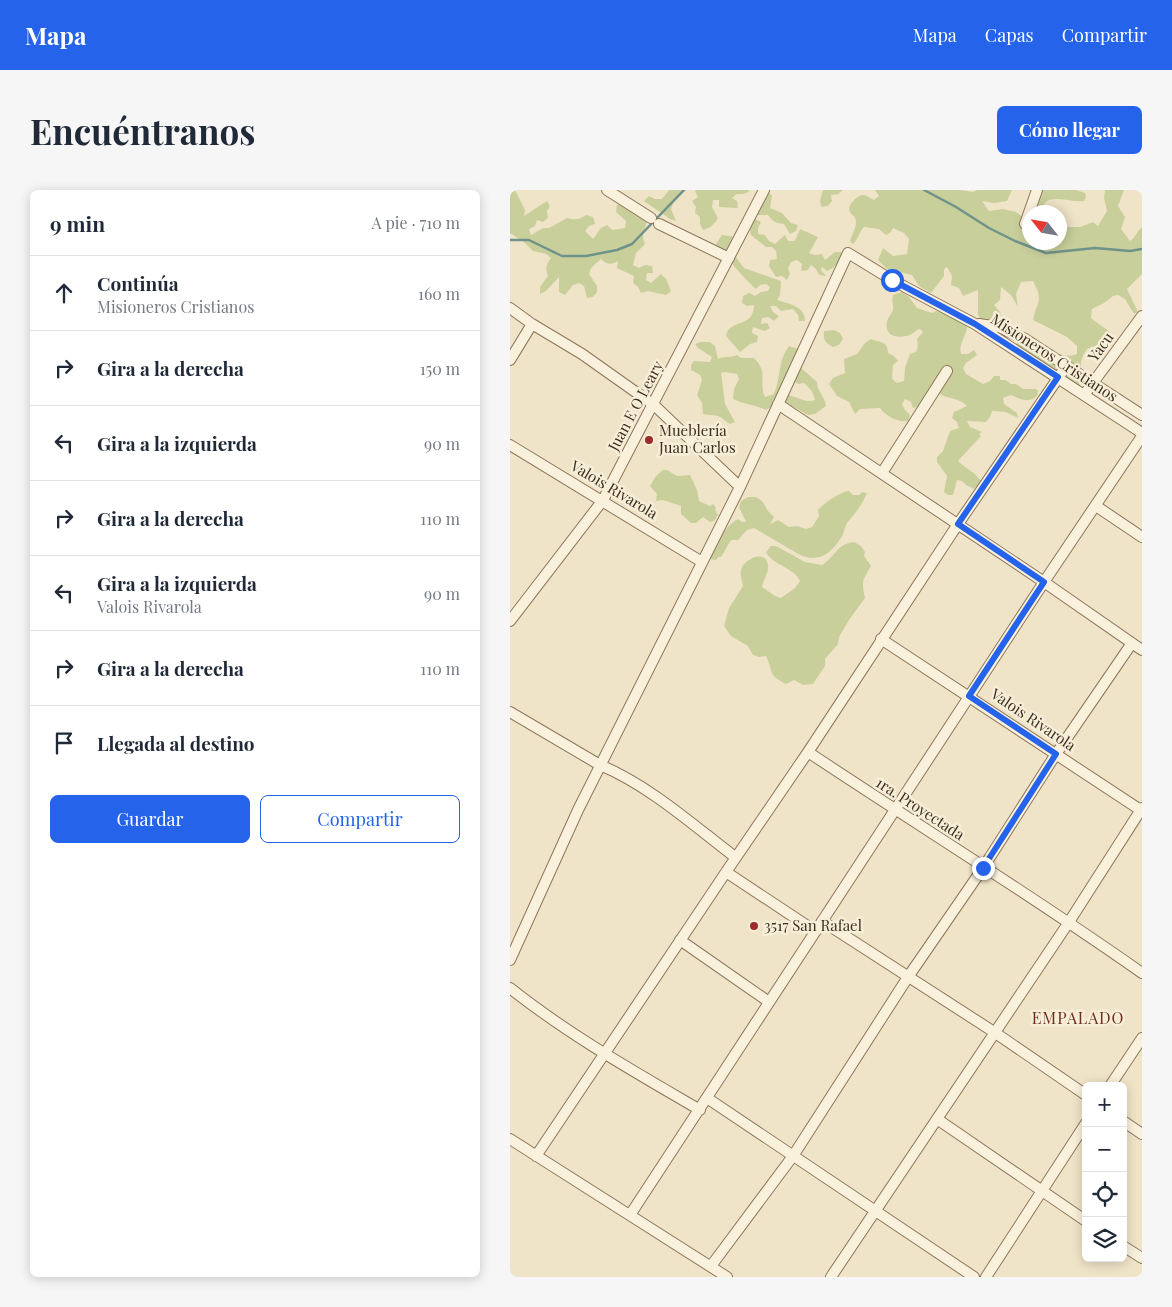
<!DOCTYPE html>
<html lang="es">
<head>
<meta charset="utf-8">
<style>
	:root { --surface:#fff; --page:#f6f6f7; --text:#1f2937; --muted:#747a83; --line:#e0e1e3; --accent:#2563eb }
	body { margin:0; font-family:"Playfair Display",serif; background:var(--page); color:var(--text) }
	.controls { position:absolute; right:15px; bottom:15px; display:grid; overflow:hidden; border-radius:8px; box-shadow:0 2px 12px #0003 }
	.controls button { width:45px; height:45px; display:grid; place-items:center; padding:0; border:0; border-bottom:1px solid var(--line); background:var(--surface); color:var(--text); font:25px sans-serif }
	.compass { position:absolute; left:512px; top:15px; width:45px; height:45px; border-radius:50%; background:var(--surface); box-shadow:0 2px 12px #0003; rotate:301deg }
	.stop { position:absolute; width:15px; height:15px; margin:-11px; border:4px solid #2563eb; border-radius:50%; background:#fff }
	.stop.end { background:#2563eb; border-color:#fff; box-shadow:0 1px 5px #0008 }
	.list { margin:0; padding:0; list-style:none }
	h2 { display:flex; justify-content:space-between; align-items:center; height:65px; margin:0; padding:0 20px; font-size:21px }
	h2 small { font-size:16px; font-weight:400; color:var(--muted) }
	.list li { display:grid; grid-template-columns:32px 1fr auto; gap:15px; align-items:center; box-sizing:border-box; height:75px; padding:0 20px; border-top:1px solid var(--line) }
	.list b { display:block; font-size:19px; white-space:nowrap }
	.list p { margin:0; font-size:16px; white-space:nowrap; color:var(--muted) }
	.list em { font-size:16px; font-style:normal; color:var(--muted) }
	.actions { display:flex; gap:10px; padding:15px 20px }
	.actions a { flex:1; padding:11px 0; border:1px solid var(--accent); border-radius:8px; text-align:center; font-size:18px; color:var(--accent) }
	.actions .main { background:var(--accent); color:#fff }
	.icon { flex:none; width:28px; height:28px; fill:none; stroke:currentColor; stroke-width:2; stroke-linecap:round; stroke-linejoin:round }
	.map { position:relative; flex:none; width:632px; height:1087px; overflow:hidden; border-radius:8px }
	header { display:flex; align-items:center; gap:30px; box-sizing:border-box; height:70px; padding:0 25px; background:var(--accent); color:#fff }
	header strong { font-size:24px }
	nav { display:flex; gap:28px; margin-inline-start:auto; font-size:18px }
	.intro { display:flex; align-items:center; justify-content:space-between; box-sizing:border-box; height:120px; padding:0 30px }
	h1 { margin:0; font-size:35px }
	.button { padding:12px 22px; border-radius:8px; background:var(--accent); color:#fff; font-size:18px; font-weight:700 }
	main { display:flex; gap:30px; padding:0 30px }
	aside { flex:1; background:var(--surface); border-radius:8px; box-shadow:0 2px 12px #0003 }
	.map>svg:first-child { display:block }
	.green { fill:#c9cf9b }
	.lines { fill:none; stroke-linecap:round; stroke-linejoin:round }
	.stream { stroke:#6f938a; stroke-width:2.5 }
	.minor-casing { stroke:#8d765c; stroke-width:12 }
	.minor { stroke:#faf1dc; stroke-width:10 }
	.route { stroke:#2563eb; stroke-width:6 }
	.poi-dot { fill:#9e2a2b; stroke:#f7eed8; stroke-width:2 }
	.labels { text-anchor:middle; stroke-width:5; stroke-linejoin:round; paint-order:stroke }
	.street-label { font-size:15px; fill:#3d2e20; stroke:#f7eed8 }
	.poi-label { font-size:15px; fill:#3d2e20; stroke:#f7eed8; text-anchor:start }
	.neighbourhood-label { font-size:16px; letter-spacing:1px; fill:#6b2e1e; stroke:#f7eed8 }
</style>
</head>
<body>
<header>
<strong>Mapa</strong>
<nav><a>Mapa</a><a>Capas</a><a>Compartir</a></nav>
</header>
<div class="intro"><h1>Encuéntranos</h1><a class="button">Cómo llegar</a></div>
<main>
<aside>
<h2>9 min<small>A pie · 710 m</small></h2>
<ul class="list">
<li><svg class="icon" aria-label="ahead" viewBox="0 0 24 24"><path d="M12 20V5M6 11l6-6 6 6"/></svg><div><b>Continúa</b><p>Misioneros Cristianos</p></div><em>160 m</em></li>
<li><svg class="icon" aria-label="right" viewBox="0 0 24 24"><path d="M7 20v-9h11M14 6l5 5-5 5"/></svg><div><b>Gira a la derecha</b></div><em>150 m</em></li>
<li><svg class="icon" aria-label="left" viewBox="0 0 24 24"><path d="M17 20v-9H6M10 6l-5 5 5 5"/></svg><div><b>Gira a la izquierda</b></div><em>90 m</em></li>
<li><svg class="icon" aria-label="right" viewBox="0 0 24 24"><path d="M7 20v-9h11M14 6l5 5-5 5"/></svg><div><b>Gira a la derecha</b></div><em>110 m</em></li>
<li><svg class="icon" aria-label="left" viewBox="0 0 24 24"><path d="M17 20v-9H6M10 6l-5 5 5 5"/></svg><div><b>Gira a la izquierda</b><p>Valois Rivarola</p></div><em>90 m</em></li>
<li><svg class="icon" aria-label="right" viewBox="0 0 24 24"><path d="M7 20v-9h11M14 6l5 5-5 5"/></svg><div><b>Gira a la derecha</b></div><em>110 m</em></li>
<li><svg class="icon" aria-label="arrive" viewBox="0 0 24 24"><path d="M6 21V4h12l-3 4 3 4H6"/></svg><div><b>Llegada al destino</b></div></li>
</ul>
<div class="actions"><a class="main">Guardar</a><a>Compartir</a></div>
</aside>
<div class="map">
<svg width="632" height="1087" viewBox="0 0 632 1087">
	<rect width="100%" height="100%" fill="#f0e4c8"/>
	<path class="green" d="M0 0H5L15 20 14 26 37 11 40 16 37 21 38 28 33 32 27 30 25 36 19 39 21 45 33 38H39L57 28C65 30 69 30 76 25L83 27 85 34 79 36 75 41 83 49 91 38 97 35 102 40 115 38 116 31 106 22 107 15 114 13 138 30C134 39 131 45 135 54L126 63 123 75 129 78 135 75 142 76 143 83H137L136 90 141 93 151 84 156 89 161 101 156 105 138 101 131 103 128 97 123 93 124 86 107 78 108 71C101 75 97 75 91 69L81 78 79 84 87 96V102L83 107 77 108 74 96 69 93 63 95 55 105 49 102V87L36 101 30 104V97L38 86C35 78 36 74 41 68L36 64 23 61 14 52 0 43Z
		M159 0H176L163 13 161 19 166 31 160 29 134 11 139 6 145 9H152Z
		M186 0H238L239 2 233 4H227L222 8 227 11 228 18 209 17V10H203L202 17 208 28C204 35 200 38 193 40L190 34V27L185 23 186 17 182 11 188 7 185 1Z
		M313 0H333L328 4 321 5 322 11 318 16 311 17 310 10Z
		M365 0H450L463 2 467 0H502L497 11 484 13 472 11 479 21 493 19 506 22 519 32 520 52H550V37H570L583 32 588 36 597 21 594 8 595 0H614L608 16 615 27 611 39 620 51C626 47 627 41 632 37V84L617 99 628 122 624 124 615 109 608 105 603 106 594 113 582 119 581 128C589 136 603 139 604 152L590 163 578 158C569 168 570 181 572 193L568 196 506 155 509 147 518 143C532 153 548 171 567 164V156L557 147 523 130C527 110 534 112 523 91L511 92 506 104 508 117 501 105 491 97 490 110 484 115 490 122 491 126 490 127 488 124H486L481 134 474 137 468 125V100L453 106 449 98 441 95 442 86 437 77 434 79V86L421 103 409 96 402 85 377 79 368 70 373 58 383 66 397 64 399 49 394 43 383 38 380 43 376 45 369 39 354 37C349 42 348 50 343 54L340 51C342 45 346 38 346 32 346 26 342 26 340 22 336 15 348 5 353 5 357 5 361 9 364 10L369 6Z
		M533 0H566L575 3 576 7 574 11C556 13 534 0 532 22H525Z
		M256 2 262 5 260 18 272 23 281 33 288 35 286 41 280 44 274 34C266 33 263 32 258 25H245Z
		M245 29 251 32 248 38V44L255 45 259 51 265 54 275 45 278 51H285L290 39 308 47 299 63 305 65 312 64 315 70 325 62H331V69L323 78 317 81 312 77 311 80 316 86 309 85 306 79 301 75 298 80 291 81 292 74 287 70 281 72 278 78 280 84 277 90 272 86 266 87 259 76 260 70 267 69 266 61 262 57H256L241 45 238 30Z
		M212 45 225 47 216 62 204 57Z
		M226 67 234 78 271 91 270 105 267 110C279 114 295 116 295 131H289L288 125 283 119 271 121 266 116H260L263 122 269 126 264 131 258 127 252 128 251 134 257 133 260 138 255 141 243 137 242 143 248 146 247 152 240 154 230 162 216 146C220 127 243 140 244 115L237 116 232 113 233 106 239 103 245 106 251 102 258 101 260 97 256 94 250 95 246 99C241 95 222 75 220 70Z
		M392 102 399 107 407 118 422 123 426 121C437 124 446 131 457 134 458 145 448 153 451 164H458L464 160 467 165 456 173 453 178 456 184 473 194 480 191 484 186H490V190H496L501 194H506L513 199H526L528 201 527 206C518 214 510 209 501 205L493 208 494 214 507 223 508 228 496 222 482 221 480 227 476 232 457 231 460 237 472 242 469 244 471 246 448 271C456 279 465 282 471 291L464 299 456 295 452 291 447 290 443 305H438L434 302 437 286 427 272V267L433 261 440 241 449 238 447 232 442 228 444 222 457 216C449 207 438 210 429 203L409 216 403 218 401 212 395 209 392 214 395 220 400 225 398 231C387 232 377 227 370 218L350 219 345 224 339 212 327 206 319 194 323 188 335 183 334 169 347 164 355 153 361 149C371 153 378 151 378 163L384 166 388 171 383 175 382 189 387 193 394 191 395 178 400 164 406 162 408 156 407 149 413 142 410 139C406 140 404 143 400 145 387 149 374 147 377 131 378 127 382 124 383 120 384 115 381 111 383 105Z
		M324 140 330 143 333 149 329 155 323 157C315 153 313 149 314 141Z
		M190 152H200L205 156 208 169C214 166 220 168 227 165L231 168H244C259 183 248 191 255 207L264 204C271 187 268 170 279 156L289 159 264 215 256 220C245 214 234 215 223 209L224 199 229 189 227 184 215 182 211 183 215 214 225 232 220 234C216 232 214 229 210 227 203 224 199 226 193 224L192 213 187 205 192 190 190 185 181 180V175L184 171 200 172 202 167 188 158 185 154Z
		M291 178 307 192C307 202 315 206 316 216L305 224 298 225 275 212 276 205C286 205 294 214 305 210 303 202 300 198 294 193L288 194 283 190Z
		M153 280H157L167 286 180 285 187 300 189 311 200 316 203 314 206 318 205 320 208 325 204 331 200 332 193 327 186 333H181L171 324V316L153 310 146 311 147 304 140 296 146 286Z
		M339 301 343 305H349L352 302 357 303C350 318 347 321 337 333 334 338 334 344 331 348 321 363 311 372 292 366L244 338 237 340 228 350H221L211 367H209L206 370 200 369C205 356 214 336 228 329L232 332H236L229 317 231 311 238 307H246L252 311 258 321 264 327 260 334 268 330 279 337 287 336 296 339 302 337 309 326 308 320C314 313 330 302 339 301Z
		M344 352 351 356 355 362 354 366 361 376C351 392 352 393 355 408L339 430 329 447 328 454 315 469V476L303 494 293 495 284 490 276 494C257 484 264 483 256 466L249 467 243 465 238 456 221 446 214 436 219 418 233 396C232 391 230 386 231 380 234 368 259 358 258 378 258 384 253 390 252 397L265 406 271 408 285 398 290 391C284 377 263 376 256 362L261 356H266L295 372 312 375C326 366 326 354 344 352Z"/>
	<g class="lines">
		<path class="stream" d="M414 0 446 17 479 38 505 51 536 63 585 58 620 61 632 59
			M0 50H19L52 66H76L107 60 122 54 174 0"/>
		<g class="minor-casing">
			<path id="minor" d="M97 0 141 28
				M149 34 219 68
				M515 34 527 0
				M0 118 22 134 72 164 144 215 230 297
				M469 134 489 137 515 149 632 225
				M0 170 22 134
				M574 205 632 126
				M268 214 534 392 632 460
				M0 255 192 372
				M372 283 437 181
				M586 316 632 347
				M0 431 93 310 254 0
				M371 449 632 621
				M0 522 90 575C140 596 183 635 225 667
				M298 562C409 636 523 706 632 783
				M216 682 305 741
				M312 731 484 842 576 905
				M170 750 259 812
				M0 770 68 620 230 297 338 63 382 90 465 134 632 243
				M0 798C59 845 125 882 190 920
				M600 896 632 848
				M197 908 464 1087
				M427 929 576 1031
				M613 931 632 944
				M0 949 217 1087
				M26 966 216 682 298 562 448 334 557 175
				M120 1025 534 392 632 246
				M613 1056 632 1068
				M201 1076 283 966 398 787 473 678 546 564 622 453
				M321 1087 559 732 632 618
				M476 1087 576 933"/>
		</g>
		<use href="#minor" class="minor"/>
	</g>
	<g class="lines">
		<path class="route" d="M382 90 465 134 548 187 448 334 534 392 459 506 546 564 473 678"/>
	</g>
	<g class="poi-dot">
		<circle cx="139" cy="250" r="5"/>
		<circle cx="244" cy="736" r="5"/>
	</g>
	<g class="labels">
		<g class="street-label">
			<text transform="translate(591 157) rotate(-54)" y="5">Yacu</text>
			<text transform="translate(544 168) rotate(33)" y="5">Misioneros Cristianos</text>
			<text transform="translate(126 216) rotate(-62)" y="5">Juan E O Leary</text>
			<text transform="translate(104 300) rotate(31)" y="5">Valois Rivarola</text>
			<text transform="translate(523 530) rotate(34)" y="5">Valois Rivarola</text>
			<text transform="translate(410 619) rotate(33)" y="5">1ra. Proyectada</text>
		</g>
		<g class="poi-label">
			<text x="149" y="246">Mueblería<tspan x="149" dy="17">Juan Carlos</tspan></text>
			<text x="254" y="741">3517 San Rafael</text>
		</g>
		<g class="neighbourhood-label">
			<text x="568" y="834">EMPALADO</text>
		</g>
	</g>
</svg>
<div class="controls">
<button>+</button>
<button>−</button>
<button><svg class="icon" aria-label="locate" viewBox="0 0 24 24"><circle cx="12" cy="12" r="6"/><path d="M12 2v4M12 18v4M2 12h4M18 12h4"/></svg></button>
<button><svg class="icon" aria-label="layers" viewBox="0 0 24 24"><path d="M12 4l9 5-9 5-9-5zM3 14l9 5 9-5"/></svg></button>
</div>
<svg class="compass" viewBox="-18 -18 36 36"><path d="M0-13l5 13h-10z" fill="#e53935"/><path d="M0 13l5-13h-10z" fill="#747a83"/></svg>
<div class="stop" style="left:382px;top:90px"></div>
<div class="stop end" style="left:473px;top:678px"></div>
</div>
</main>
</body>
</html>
